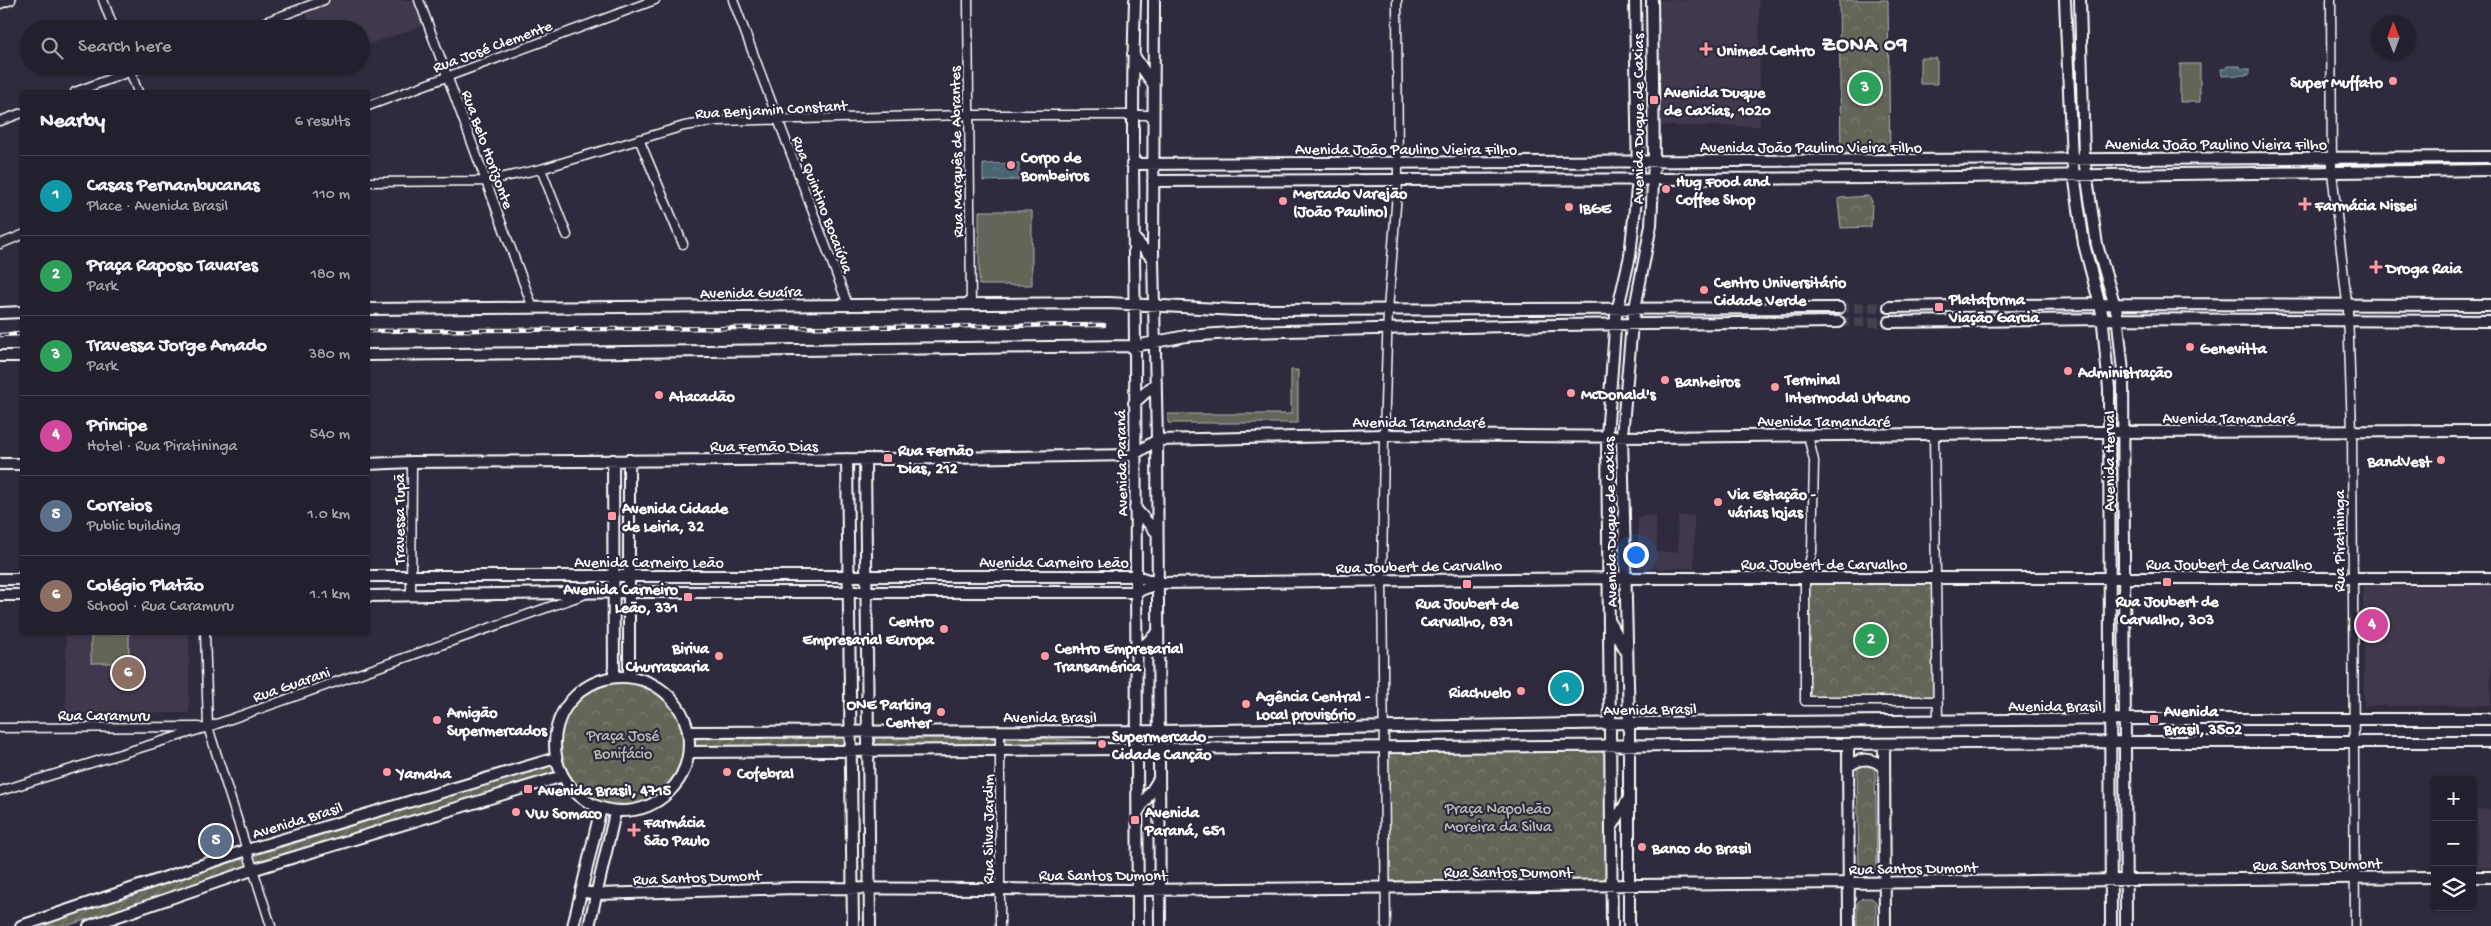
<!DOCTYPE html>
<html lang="en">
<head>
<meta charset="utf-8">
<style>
	:root { --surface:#23202e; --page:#2b2836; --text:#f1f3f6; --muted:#a3a3aa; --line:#403e4a; --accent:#b45309 }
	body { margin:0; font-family:"Gochi Hand",sans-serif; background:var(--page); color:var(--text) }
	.controls { position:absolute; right:15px; bottom:15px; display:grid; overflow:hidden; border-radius:5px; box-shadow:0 1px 4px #0004 }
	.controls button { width:45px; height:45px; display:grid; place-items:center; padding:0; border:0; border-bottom:1px solid var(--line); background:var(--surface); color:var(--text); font:25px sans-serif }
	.compass { position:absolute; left:2371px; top:15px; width:45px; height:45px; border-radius:50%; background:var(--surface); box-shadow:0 1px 4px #0004; rotate:359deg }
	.you { position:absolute; left:1635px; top:554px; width:18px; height:18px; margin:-12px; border:4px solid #fff; border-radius:50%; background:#1a73e8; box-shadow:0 0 0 8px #1a73e833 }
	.badge { display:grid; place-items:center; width:32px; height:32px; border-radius:50%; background:var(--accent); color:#fff; font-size:16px; font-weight:700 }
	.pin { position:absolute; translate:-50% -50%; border:2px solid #fff; box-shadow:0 1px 5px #0006 }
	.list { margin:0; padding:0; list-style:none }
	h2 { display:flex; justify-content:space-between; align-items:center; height:65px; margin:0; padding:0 20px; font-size:21px }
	h2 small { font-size:16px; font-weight:400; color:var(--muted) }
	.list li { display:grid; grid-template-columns:32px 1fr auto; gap:15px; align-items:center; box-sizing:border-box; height:80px; padding:0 20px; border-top:1px solid var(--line) }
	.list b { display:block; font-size:19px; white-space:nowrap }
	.list p { margin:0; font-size:16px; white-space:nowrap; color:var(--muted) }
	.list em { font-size:16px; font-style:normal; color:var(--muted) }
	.icon { flex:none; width:28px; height:28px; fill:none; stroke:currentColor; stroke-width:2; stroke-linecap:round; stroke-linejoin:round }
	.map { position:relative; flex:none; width:2491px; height:926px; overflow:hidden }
	.search { position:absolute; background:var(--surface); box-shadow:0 1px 4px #0004; left:20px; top:20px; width:350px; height:55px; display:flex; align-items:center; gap:12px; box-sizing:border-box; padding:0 18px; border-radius:28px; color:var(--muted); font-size:19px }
	.panel { position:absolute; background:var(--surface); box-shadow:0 1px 4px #0004; left:20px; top:90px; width:350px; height:545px; border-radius:5px }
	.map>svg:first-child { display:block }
	.built { fill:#40384e }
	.grass { fill:#626658; stroke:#b0b2ac }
	.forest { fill:url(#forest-crowns); stroke:#b0b2ac }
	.garden { fill:url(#garden-furrows); stroke:#b0b2ac }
	.water { fill:url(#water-ripples); stroke:#92a1aa }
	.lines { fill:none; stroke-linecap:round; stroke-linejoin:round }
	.secondary-tunnel { stroke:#443f50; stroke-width:10; stroke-dasharray:10 5; stroke-linecap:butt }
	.street-casing { stroke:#fff; stroke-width:11 }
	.secondary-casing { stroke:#fff; stroke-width:14 }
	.street { stroke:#2f2a3d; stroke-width:8 }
	.secondary { stroke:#2f2a3d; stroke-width:10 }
	.rail-casing { stroke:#fff; stroke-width:4.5 }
	.rail { stroke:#2f2a3d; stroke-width:2.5; stroke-dasharray:8; stroke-linecap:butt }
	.poi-dot { fill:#ff9aa2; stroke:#2f2a3d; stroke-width:2 }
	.labels { text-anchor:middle; stroke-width:4.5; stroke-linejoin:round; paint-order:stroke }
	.street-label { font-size:16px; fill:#fff; stroke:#2f2a3d }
	.poi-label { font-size:16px; font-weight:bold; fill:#fff; stroke:#2f2a3d; text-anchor:start }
	.park-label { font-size:16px; fill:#b8bab4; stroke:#2f2a3d }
	.district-label { font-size:21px; font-weight:bold; letter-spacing:1px; fill:#fff; stroke:#2f2a3d }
</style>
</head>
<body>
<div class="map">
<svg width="2491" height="926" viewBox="0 0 2491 926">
	<defs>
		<pattern id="forest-crowns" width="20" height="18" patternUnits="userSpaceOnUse" patternTransform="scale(1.25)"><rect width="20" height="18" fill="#626658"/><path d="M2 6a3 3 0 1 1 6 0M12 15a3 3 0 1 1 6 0" fill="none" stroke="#7a7d71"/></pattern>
		<pattern id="garden-furrows" width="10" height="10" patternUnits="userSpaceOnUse" patternTransform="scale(1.25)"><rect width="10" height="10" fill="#626658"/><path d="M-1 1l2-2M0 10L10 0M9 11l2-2" fill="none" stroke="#7a7d71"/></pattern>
		<pattern id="water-ripples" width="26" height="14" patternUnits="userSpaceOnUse" patternTransform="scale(1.25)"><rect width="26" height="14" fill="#4a6371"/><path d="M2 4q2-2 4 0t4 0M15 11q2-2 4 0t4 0" fill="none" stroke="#657a86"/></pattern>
	</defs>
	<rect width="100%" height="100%" fill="#2f2a3d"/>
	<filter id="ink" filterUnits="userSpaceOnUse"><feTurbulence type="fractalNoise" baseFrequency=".02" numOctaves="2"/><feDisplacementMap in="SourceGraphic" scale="10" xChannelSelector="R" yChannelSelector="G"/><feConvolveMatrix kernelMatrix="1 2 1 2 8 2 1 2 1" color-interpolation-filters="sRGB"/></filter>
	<g filter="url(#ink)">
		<path class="built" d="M324 0H419L428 24 361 47V29H313L304 8Z
			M1652 0H1759L1760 126H1654Z
			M1638 516H1656L1657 552H1678V516H1694V568L1638 569Z
			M2491 585V705L2364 706 2363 586Z
			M66 633H189V713H66Z
			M2477 809 2491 810V868H2477Z"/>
		<path class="grass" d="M1920 58H1937V84H1920Z
			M2180 64H2200V102H2180Z
			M979 211H1032V285H979Z
			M1291 370H1298V423H1168V414H1291Z
			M91 633H129V663H91Z"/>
		<path class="forest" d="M1839 0H1888L1890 161H1841Z
			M1868 196 1872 201 1871 227 1841 228 1838 201 1840 198Z
			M1936 578 1937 701H1805V579Z
			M555 744a67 67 0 1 1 134 0a67 67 0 1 1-134 0Z
			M1611 746 1612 885 1385 887 1383 748Z
			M1862 764H1870L1875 768 1877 866 1875 870 1867 873 1859 868 1857 769Z
			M1862 898H1872L1876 902V926H1857V903Z"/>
		<path class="garden" d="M1000 736 1136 744 868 747V737Z
			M690 737H850L851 748 690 749Z
			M558 763 562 774 253 866 66 926H23Z"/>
		<path class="water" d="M2227 66H2240L2241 69H2249V75L2222 76 2221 69H2226Z
			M1019 163V180L983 181V164Z"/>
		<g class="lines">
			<path class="secondary-tunnel" d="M1839 308 1889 307
				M1839 322H1889"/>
			<g class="street-casing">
				<path id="street" d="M103 0 114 29
					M419 0 533 308
					M733 0 848 305
					M968 0 971 305
					M2331 0 2332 172 2348 311 2352 431 2355 926
					M0 4 11 0
					M246 29 324 0
					M128 66 138 92
					M75 92 145 66
					M368 106 655 0
					M0 121 22 113
					M639 139 683 244
					M541 169 567 235
					M368 182 486 181 541 169 684 126 717 121 968 115H1153
					M0 244 22 235
					M1934 434 1938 721
					M1808 435 1814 461 1812 552 1805 579V701H1937
					M411 595 412 462
					M205 632 208 727 271 926
					M0 728 199 727
					M1000 732V926
					M0 791 208 727 583 595
					M1386 926 1382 580 1384 435 1388 310 1398 180 1397 0"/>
			</g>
			<g class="secondary-casing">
				<path id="secondary" d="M1135 0C1131 115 1134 229 1135 344 1136 538 1136 732 1138 926
					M1154 0 1153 259 1157 440 1160 926
					M2065 0 2072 160 2084 244 2102 313 2109 389 2111 926
					M2080 0 2084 159 2097 245 2117 313 2123 372 2126 926
					M1133 54 1152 83
					M1132 164 2491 157
					M1153 181 1877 178 2491 170
					M1134 238 1153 259
					M1889 307 2100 304 2491 305
					M368 309 1109 303 1236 310 1839 308
					M0 313 22 312
					M1889 322 2103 319 2491 321
					M368 355 1135 346 1186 336 1247 332 1556 325 1839 322
					M0 356H22
					M1134 403 1156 383
					M1157 440 1384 435 1653 437 2098 432 2491 431
					M847 459 853 926
					M865 459 870 926
					M613 460 614 677
					M0 464H22
					M368 464 412 462 888 459 1133 455 1157 440
					M1135 508 1157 533
					M368 576H1136L1158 583 1608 578H2491
					M0 579H22
					M0 595H22
					M368 596 630 592H1136L1158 583
					M1610 622 1626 651
					M1136 653 1158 632
					M555 744a67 67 0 1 1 134 0a67 67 0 1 1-134 0Z
					M629 677V460
					M689 732 1159 731 1629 723 2144 719H2491
					M1848 744 1849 926
					M1884 744 1885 926
					M689 752 2125 742H2491
					M1848 767C1860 757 1873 757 1884 768
					M1138 812 1159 779
					M1612 827 1629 798
					M2472 877H2491
					M581 891 597 894 794 888 1138 890 2435 877
					M21 926 247 850 556 758
					M89 926 255 869 563 776
					M573 926 601 808
					M589 926 615 813
					M1612 926 1607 436 1616 316 1630 256 1638 179 1635 0
					M1629 926V723L1622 436 1632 324 1651 225 1654 161 1652 0"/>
			</g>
			<use href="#street" class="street"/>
			<use href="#secondary" class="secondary"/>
			<g class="rail-casing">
				<path id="rail" d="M368 331 1104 325
					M0 335 22 334"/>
			</g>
			<use href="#rail" class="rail"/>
		</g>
	</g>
	<g class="poi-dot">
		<path d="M1703.5 41.5h5v5h5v5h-5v5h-5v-5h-5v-5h5z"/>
		<circle cx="2393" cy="81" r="5"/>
		<rect x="1649" y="95" width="10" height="10" rx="2.5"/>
		<circle cx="1011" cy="165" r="5"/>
		<circle cx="1666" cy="189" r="5"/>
		<circle cx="1283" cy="201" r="5"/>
		<path d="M2302.5 196.5h5v5h5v5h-5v5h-5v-5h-5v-5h5z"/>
		<circle cx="1569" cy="207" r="5"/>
		<path d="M2373.5 259.5h5v5h5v5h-5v5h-5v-5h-5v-5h5z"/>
		<circle cx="1704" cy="290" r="5"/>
		<rect x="1934" y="302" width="10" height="10" rx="2.5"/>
		<circle cx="2190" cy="347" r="5"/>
		<circle cx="2068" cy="371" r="5"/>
		<circle cx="1665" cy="380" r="5"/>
		<circle cx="1775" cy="387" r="5"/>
		<circle cx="1571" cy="393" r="5"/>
		<circle cx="659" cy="395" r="5"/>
		<rect x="883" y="453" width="10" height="10" rx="2.5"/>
		<circle cx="2441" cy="460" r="5"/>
		<circle cx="1718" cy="502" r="5"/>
		<rect x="607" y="511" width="10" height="10" rx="2.5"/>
		<rect x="2162" y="577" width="10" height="10" rx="2.5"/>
		<rect x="1462" y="579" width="10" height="10" rx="2.5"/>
		<rect x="683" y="592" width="10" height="10" rx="2.5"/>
		<circle cx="944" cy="629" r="5"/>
		<circle cx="719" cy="656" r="5"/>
		<circle cx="1045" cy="656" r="5"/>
		<circle cx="1521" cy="691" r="5"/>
		<circle cx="1246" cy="704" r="5"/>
		<circle cx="941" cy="712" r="5"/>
		<rect x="2149" y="714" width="10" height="10" rx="2.5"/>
		<circle cx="437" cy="720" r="5"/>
		<circle cx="1102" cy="744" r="5"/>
		<circle cx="387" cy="772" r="5"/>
		<circle cx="727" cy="772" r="5"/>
		<rect x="523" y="784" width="10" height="10" rx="2.5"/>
		<circle cx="516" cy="812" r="5"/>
		<rect x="1130" y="815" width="10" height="10" rx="2.5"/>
		<path d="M631.5 822.5h5v5h5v5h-5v5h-5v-5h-5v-5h5z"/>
		<circle cx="1642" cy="847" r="5"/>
	</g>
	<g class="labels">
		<g class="street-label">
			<text transform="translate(492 45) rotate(-20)" y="6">Rua José Clemente</text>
			<text transform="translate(771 108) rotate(-3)" y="6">Rua Benjamin Constant</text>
			<text transform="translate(1637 119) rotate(-90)" y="6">Avenida Duque de Caxias</text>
			<text x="2216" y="149">Avenida João Paulino Vieira Filho</text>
			<text x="1811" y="152">Avenida João Paulino Vieira Filho</text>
			<text x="1406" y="154">Avenida João Paulino Vieira Filho</text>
			<text transform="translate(489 149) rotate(70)" y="6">Rua Belo Horizonte</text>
			<text transform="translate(955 152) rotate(-91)" y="6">Rua Marquês de Abrantes</text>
			<text transform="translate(824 204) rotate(69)" y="6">Rua Quintino Bocaiúva</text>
			<text transform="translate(751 291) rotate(-1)" y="6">Avenida Guaíra</text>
			<text x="2229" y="423">Avenida Tamandaré</text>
			<text x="1824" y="426">Avenida Tamandaré</text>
			<text x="1419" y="427">Avenida Tamandaré</text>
			<text x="764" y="451">Rua Fernão Dias</text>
			<text transform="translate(2108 461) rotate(-90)" y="6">Avenida Herval</text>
			<text transform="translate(1120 463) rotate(-91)" y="6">Avenida Paraná</text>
			<text transform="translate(398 519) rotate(-90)" y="6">Travessa Tupã</text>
			<text transform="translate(1609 522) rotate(-91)" y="6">Avenida Duque de Caxias</text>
			<text transform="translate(2338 541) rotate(-90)" y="6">Rua Piratininga</text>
			<text x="649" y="567">Avenida Carneiro Leão</text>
			<text x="1054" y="567">Avenida Carneiro Leão</text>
			<text x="1824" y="569">Rua Joubert de Carvalho</text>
			<text x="2229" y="569">Rua Joubert de Carvalho</text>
			<text transform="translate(1419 565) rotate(-1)" y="6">Rua Joubert de Carvalho</text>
			<text transform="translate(291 683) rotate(-19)" y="6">Rua Guarani</text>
			<text x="2055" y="711">Avenida Brasil</text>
			<text transform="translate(1650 708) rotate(-1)" y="6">Avenida Brasil</text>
			<text x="104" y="720">Rua Caramuru</text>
			<text x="1050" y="722">Avenida Brasil</text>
			<text transform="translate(297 819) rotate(-17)" y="6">Avenida Brasil</text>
			<text transform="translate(987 829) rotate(-90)" y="6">Rua Silva Jardim</text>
			<text transform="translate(2317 863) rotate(-1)" y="6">Rua Santos Dumont</text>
			<text transform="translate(1913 867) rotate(-1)" y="6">Rua Santos Dumont</text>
			<text x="1508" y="877">Rua Santos Dumont</text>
			<text x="1103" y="880">Rua Santos Dumont</text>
			<text transform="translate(697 876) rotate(-2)" y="6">Rua Santos Dumont</text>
		</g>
		<g class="poi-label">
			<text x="1717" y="55">Unimed Centro</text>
			<text x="2383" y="87" text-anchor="end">Super Muffato</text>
			<text x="1664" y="97">Avenida Duque<tspan x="1664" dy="18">de Caxias, 1020</tspan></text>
			<text x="1021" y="162">Corpo de<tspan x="1021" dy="18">Bombeiros</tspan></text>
			<text x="1676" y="186">Hug Food and<tspan x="1676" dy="18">Coffee Shop</tspan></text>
			<text x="1293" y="198">Mercado Varejão<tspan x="1293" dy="18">(João Paulino)</tspan></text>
			<text x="2315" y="210">Farmácia Nissei</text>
			<text x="1579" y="213">IBGE</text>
			<text x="2386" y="273">Droga Raia</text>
			<text x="1714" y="287">Centro Universitário<tspan x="1714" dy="18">Cidade Verde</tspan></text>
			<text x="1949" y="304">Plataforma<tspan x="1949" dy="18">Viação Garcia</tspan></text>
			<text x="2200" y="353">Genevitta</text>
			<text x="2078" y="377">Administração</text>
			<text x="1785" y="384">Terminal<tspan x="1785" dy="18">Intermodal Urbano</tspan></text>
			<text x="1675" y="386">Banheiros</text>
			<text x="1581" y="399">McDonald's</text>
			<text x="669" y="401">Atacadão</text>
			<text x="898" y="455">Rua Fernão<tspan x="898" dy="18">Dias, 212</tspan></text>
			<text x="2431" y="466" text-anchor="end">BandVest</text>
			<text x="1728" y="499">Via Estação -<tspan x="1728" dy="18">várias lojas</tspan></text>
			<text x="622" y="513">Avenida Cidade<tspan x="622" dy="18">de Leiria, 32</tspan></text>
			<text x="678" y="594" text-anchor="end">Avenida Carneiro<tspan x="678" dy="18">Leão, 331</tspan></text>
			<text x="2167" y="606" text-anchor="middle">Rua Joubert de<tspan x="2167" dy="18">Carvalho, 303</tspan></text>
			<text x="1467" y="608" text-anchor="middle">Rua Joubert de<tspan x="1467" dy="18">Carvalho, 831</tspan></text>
			<text x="934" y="626" text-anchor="end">Centro<tspan x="934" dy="18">Empresarial Europa</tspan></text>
			<text x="709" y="653" text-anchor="end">Biriva<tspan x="709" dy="18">Churrascaria</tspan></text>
			<text x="1055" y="653">Centro Empresarial<tspan x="1055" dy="18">Transamérica</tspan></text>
			<text x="1511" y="697" text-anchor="end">Riachuelo</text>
			<text x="1256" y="701">Agência Central -<tspan x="1256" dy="18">Local provisório</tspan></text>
			<text x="931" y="709" text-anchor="end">ONE Parking<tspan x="931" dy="18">Center</tspan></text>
			<text x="2164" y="716">Avenida<tspan x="2164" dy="18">Brasil, 3502</tspan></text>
			<text x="447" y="717">Amigão<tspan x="447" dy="18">Supermercados</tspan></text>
			<text x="1112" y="741">Supermercado<tspan x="1112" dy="18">Cidade Canção</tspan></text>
			<text x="397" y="778">Yamaha</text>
			<text x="737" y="778">Cofebral</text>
			<text x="538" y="795">Avenida Brasil, 4715</text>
			<text x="1145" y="817">Avenida<tspan x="1145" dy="18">Paraná, 651</tspan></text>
			<text x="526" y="818">VW Somaco</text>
			<text x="644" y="827">Farmácia<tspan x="644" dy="18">São Paulo</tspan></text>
			<text x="1652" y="853">Banco do Brasil</text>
		</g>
		<g class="park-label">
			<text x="623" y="740">Praça José<tspan x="623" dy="18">Bonifácio</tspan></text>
			<text x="1498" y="813">Praça Napoleão<tspan x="1498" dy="18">Moreira da Silva</tspan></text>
		</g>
		<g class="district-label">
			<text x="1865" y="50">ZONA 09</text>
		</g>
	</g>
</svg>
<div class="controls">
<button>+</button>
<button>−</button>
<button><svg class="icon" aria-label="layers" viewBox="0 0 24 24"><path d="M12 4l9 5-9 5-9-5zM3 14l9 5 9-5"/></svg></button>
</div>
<svg class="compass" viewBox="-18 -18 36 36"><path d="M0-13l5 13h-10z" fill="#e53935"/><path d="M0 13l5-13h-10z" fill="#a3a3aa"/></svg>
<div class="you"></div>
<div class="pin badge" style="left:1566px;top:688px;background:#0f9aa8">1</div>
<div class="pin badge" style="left:1871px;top:640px;background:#2e9e5b">2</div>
<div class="pin badge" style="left:1865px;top:88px;background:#2e9e5b">3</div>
<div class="pin badge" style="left:2372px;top:625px;background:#d1479c">4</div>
<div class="pin badge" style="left:216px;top:841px;background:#5c6f8a">5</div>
<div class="pin badge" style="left:128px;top:673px;background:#8d6e63">6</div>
<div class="search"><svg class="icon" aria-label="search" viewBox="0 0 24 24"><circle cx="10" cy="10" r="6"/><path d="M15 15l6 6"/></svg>Search here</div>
<section class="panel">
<h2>Nearby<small>6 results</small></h2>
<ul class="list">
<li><span class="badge" style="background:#0f9aa8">1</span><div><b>Casas Pernambucanas</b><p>Place · Avenida Brasil</p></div><em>110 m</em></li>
<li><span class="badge" style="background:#2e9e5b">2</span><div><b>Praça Raposo Tavares</b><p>Park</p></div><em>180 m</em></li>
<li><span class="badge" style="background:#2e9e5b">3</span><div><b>Travessa Jorge Amado</b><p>Park</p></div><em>380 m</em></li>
<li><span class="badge" style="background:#d1479c">4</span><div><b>Principe</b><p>Hotel · Rua Piratininga</p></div><em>540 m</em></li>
<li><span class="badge" style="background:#5c6f8a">5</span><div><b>Correios</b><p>Public building</p></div><em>1.0 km</em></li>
<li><span class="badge" style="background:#8d6e63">6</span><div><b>Colégio Platão</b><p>School · Rua Caramuru</p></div><em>1.1 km</em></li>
</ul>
</section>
</div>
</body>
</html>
